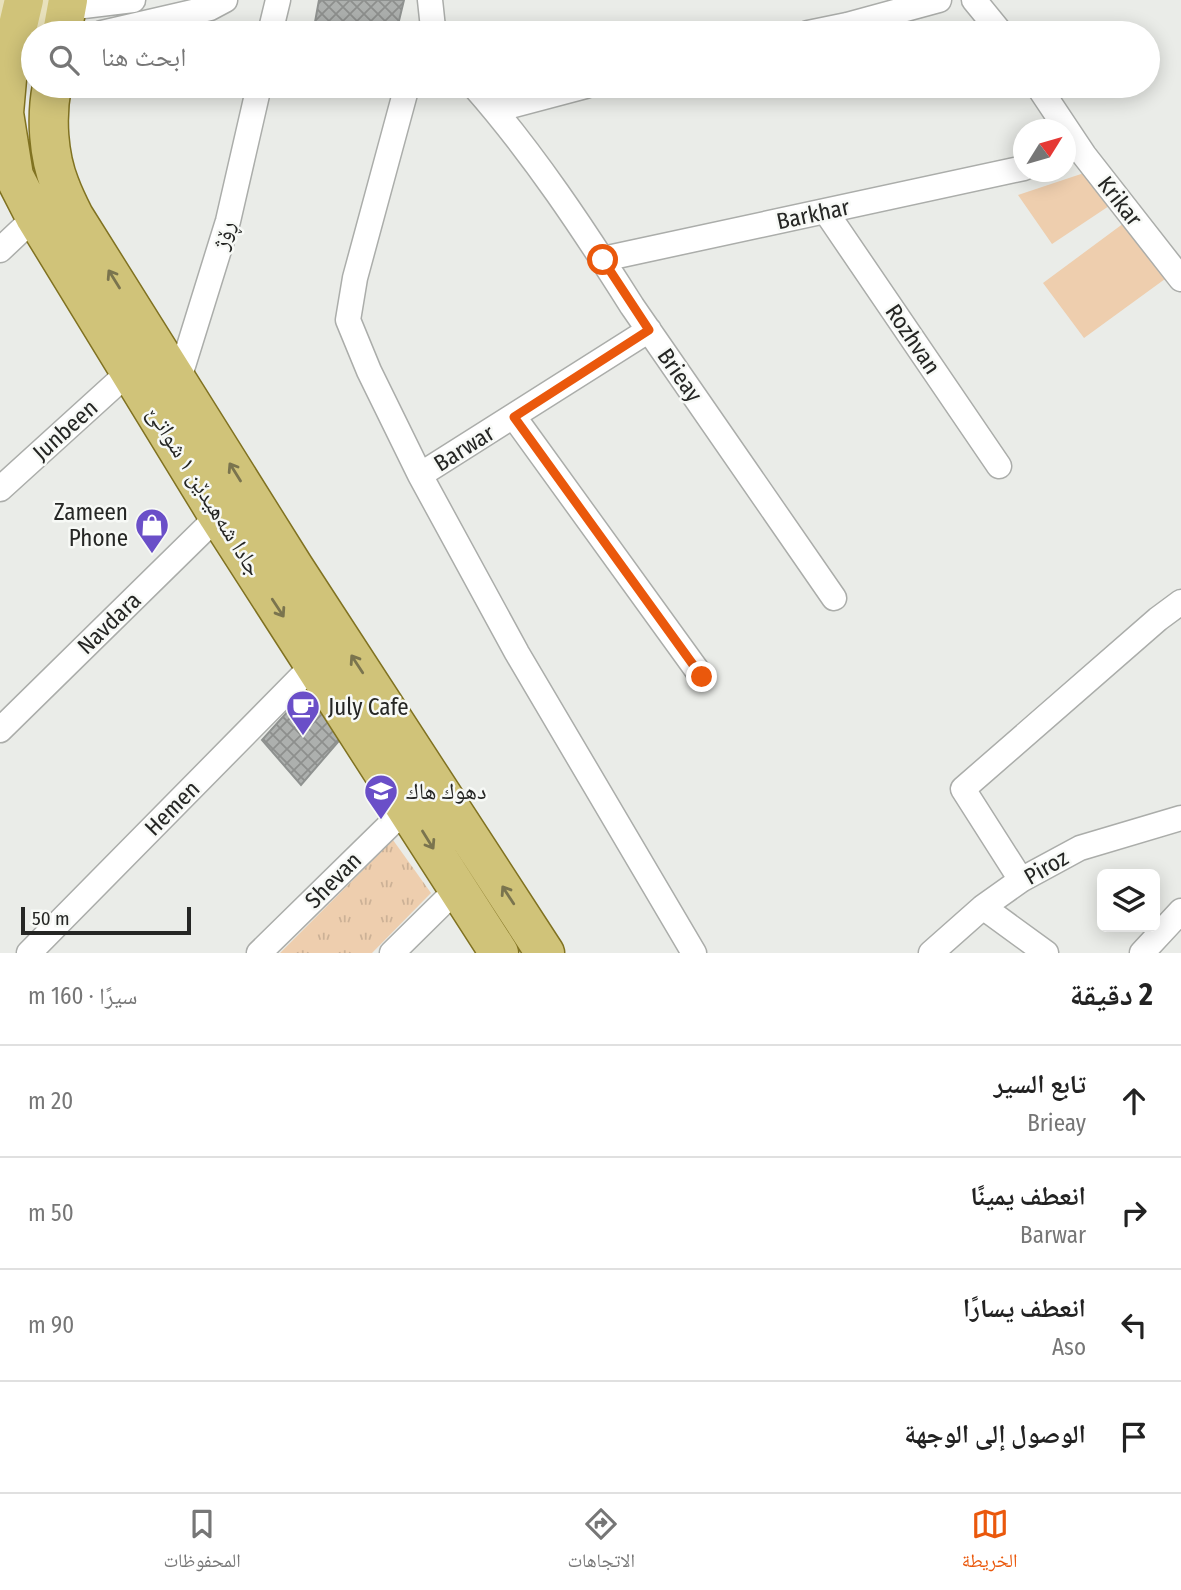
<!DOCTYPE html>
<html lang="ar">
<head>
<meta charset="utf-8">
<style>
	:root { --surface:#fff; --page:#f6f6f6; --text:#222; --muted:#767676; --line:#e0e0e0; --accent:#ea580c }
	body { margin:0; font-family:"Fira Sans Condensed","Noto Naskh Arabic",sans-serif; background:var(--page); color:var(--text); direction:rtl }
	.controls { position:absolute; right:21px; bottom:21px; display:grid; overflow:hidden; border-radius:10px; box-shadow:0 4px 18px #0003 }
	.controls button { width:63px; height:63px; display:grid; place-items:center; padding:0; border:0; border-bottom:2px solid var(--line); background:var(--surface); color:var(--text); font:35px sans-serif }
	.compass { position:absolute; left:1013px; top:119px; width:63px; height:63px; border-radius:50%; background:var(--surface); box-shadow:0 4px 18px #0003; rotate:53deg }
	.scale { position:absolute; left:21px; bottom:18px; width:170px; box-sizing:border-box; padding-left:7px; border:4px solid #252624; border-top:0; font-size:19px; line-height:24px; white-space:nowrap; color:#252624; -webkit-text-stroke:5px #f7f9f6; paint-order:stroke }
	.stop { position:absolute; width:21px; height:21px; margin:-16px; border:5px solid #ea580c; border-radius:50%; background:#fff }
	.stop.end { background:#ea580c; border-color:#fff; box-shadow:0 2px 7px #0008 }
	.list { margin:0; padding:0; list-style:none }
	h2 { display:flex; justify-content:space-between; align-items:center; height:91px; margin:0; padding:0 28px; font-size:30px }
	h2 small { font-size:23px; font-weight:400; color:var(--muted) }
	.list li { display:grid; grid-template-columns:46px 1fr auto; gap:21px; align-items:center; box-sizing:border-box; height:112px; padding:0 28px; border-top:2px solid var(--line) }
	.list b { display:block; font-size:26px; white-space:nowrap }
	.list p { margin:0; font-size:23px; white-space:nowrap; color:var(--muted) }
	.list em { font-size:23px; font-style:normal; color:var(--muted) }
	.icon { flex:none; width:38px; height:38px; fill:none; stroke:currentColor; stroke-width:2; stroke-linecap:round; stroke-linejoin:round }
	.map { position:relative; flex:none; width:1181px; height:953px; overflow:hidden; direction:ltr }
	.search { position:absolute; background:var(--surface); box-shadow:0 4px 18px #0003; left:21px; right:21px; top:21px; height:77px; display:flex; align-items:center; gap:18px; box-sizing:border-box; padding:0 24px; border-radius:38px; color:var(--muted); font-size:26px }
	.sheet { height:539px; background:var(--surface) }
	nav { display:flex; justify-content:space-around; align-items:center; box-sizing:border-box; height:98px; border-top:2px solid var(--line); background:var(--surface); font-size:19px; color:var(--muted) }
	nav a { display:grid; justify-items:center; gap:4px }
	nav .on { color:var(--accent) }
	.map>svg:first-child { display:block }
	.grass { fill:url(#grass-tufts) }
	.pitch { fill:#eeceae }
	.building { fill:url(#building-cross-hatch); stroke:#8f9290; stroke-width:2 }
	.lines { fill:none; stroke-linecap:round; stroke-linejoin:round }
	.street-casing { stroke:#abadaa; stroke-width:27 }
	.secondary-casing { stroke:#abadaa; stroke-width:38 }
	.primary-casing { stroke:#807221; stroke-width:41 }
	.street { stroke:#fff; stroke-width:24 }
	.secondary { stroke:#e8e1bc; stroke-width:35 }
	.primary { stroke:#d0c379; stroke-width:38 }
	.oneway { stroke:#7a744e }
	.route { stroke:#ea580c; stroke-width:9 }
	.labels { text-anchor:middle; stroke-width:5; stroke-linejoin:round; paint-order:stroke }
	.street-label { font-size:23px; fill:#252624; stroke:#f7f9f6 }
	.poi-label { font-size:23px; fill:#252624; stroke:#f7f9f6; text-anchor:start }
</style>
</head>
<body>
<div class="map">
<svg width="1181" height="953" viewBox="0 0 1181 953">
	<defs>
		<pattern id="grass-tufts" width="24" height="20" patternUnits="userSpaceOnUse" patternTransform="scale(1.75)"><rect width="24" height="20" fill="#eeceae"/><path d="M3 7l-1-3M5 7V3M7 7l1-3M15 17l-1-3M17 17v-4M19 17l1-3" fill="none" stroke="#ccb196"/></pattern>
		<pattern id="building-cross-hatch" width="8" height="8" patternUnits="userSpaceOnUse" patternTransform="scale(1.75)"><rect width="8" height="8" fill="#adb0ae"/><path d="M0 0l8 8M0 8l8-8" fill="none" stroke="#8d8f8d"/></pattern>
	</defs>
	<rect width="100%" height="100%" fill="#eaece8"/>
	<path class="grass" d="M393 840 431 893 372 953H280Z"/>
	<path class="pitch" d="M1087 172 1112 204 1052 244 1018 195Z
		M1124 223 1165 279 1084 338 1043 283Z"/>
	<path class="building" d="M319 0H404L396 33H313Z
		M307 690 344 735 301 785 262 740Z"/>
	<g class="lines">
		<g class="street-casing">
			<path id="street" d="M430 0 433 28 436 33
				M974 0 1001 33
				M67 8 133 0
				M102 33 210 8 225 0
				M270 33 278 0
				M808 33 847 25 939 0
				M407 86 355 278 348 320 369 371 420 475 517 653 694 953
				M474 86C533 153 584 230 632 306L834 598
				M1038 86 1084 155 1181 279
				M495 110 586 86
				M826 212 999 466
				M0 250 35 217
				M603 259 1024 168
				M178 382 228 221 259 86
				M514 417 702 677
				M420 475 649 330
				M0 489 130 371
				M0 730 218 516
				M1021 880 963 789 1158 619 1181 602
				M983 907 1046 953
				M29 953 314 664
				M259 953 407 808
				M392 953 458 888
				M931 953 983 907 1021 880 1080 848 1181 818
				M1142 953 1181 911"/>
		</g>
		<g class="secondary-casing">
			<path id="secondary" d="M0 12 21 13 67 8
				M0 68H8L33 58"/>
		</g>
		<g class="primary-casing">
			<path id="primary" d="M24 0 8 68 4 113 14 176 35 217 218 516 499 953
				M62 33 68 0
				M52 86C46 117 48 155 60 185 64 196 69 206 74 216L294 567 545 953"/>
		</g>
		<use href="#street" class="street"/>
		<use href="#secondary" class="secondary"/>
		<use href="#primary" class="primary"/>
	</g>
	<defs><path id="oneway-shaft" d="M-6 0H5M1.5-3L5.5 0L1.5 3" fill="none" stroke-width="1.6" stroke-linecap="round" stroke-linejoin="round" transform="scale(1.75)"/></defs>
	<g class="oneway">
		<use href="#oneway-shaft" transform="translate(114 279) rotate(-122)"/>
		<use href="#oneway-shaft" transform="translate(235 472) rotate(-122)"/>
		<use href="#oneway-shaft" transform="translate(278 608) rotate(57)"/>
		<use href="#oneway-shaft" transform="translate(357 664) rotate(-123)"/>
		<use href="#oneway-shaft" transform="translate(428 840) rotate(58)"/>
		<use href="#oneway-shaft" transform="translate(508 895) rotate(-123)"/>
	</g>
	<g class="lines">
		<path class="route" d="M603 260 649 330 514 417 702 677"/>
	</g>
	<defs>
		<g id="shop-pin" transform="scale(1.75)"><path d="M0 17L-7.5 6A9.5 9.5 0 1 1 7.5 6Z" fill="#6a4fc8" stroke="#f7f9f6"/><path d="M-5-2.5h2.3a2.7 3.5 0 0 1 5.4 0H5L5.5 6h-11ZM-1.5-2.5h3a1.5 2.3 0 0 0-3 0Z" fill="#fff"/></g>
		<g id="cafe-pin" transform="scale(1.75)"><path d="M0 17L-7.5 6A9.5 9.5 0 1 1 7.5 6Z" fill="#6a4fc8" stroke="#f7f9f6"/><path d="M-5.5-4.5H6V0H3Q3 3.5 0 3.5H-2.5Q-5.5 3.5-5.5 0ZM3-3.2v2h1.7v-2ZM-6 4.5H4V6H-6Z" fill="#fff"/></g>
		<g id="school-pin" transform="scale(1.75)"><path d="M0 17L-7.5 6A9.5 9.5 0 1 1 7.5 6Z" fill="#6a4fc8" stroke="#f7f9f6"/><path d="M0-5L7-2L0 1L-7-2ZM-4 1L0 2.5L4 1V4Q0 6-4 4Z" fill="#fff"/></g>
	</defs>
	<g fill-rule="evenodd">
		<use href="#shop-pin" x="152" y="525"/>
		<use href="#cafe-pin" x="303" y="707"/>
		<use href="#school-pin" x="381" y="791"/>
	</g>
	<g class="labels">
		<g class="street-label">
			<text transform="translate(1120 201) rotate(52)" y="8">Krikar</text>
			<text transform="translate(813 214) rotate(-12)" y="8">Barkhar</text>
			<text transform="translate(223 235) rotate(-74)" y="8">ڕۆژ</text>
			<text transform="translate(913 339) rotate(56)" y="8">Rozhvan</text>
			<text transform="translate(680 375) rotate(55)" y="8">Brieay</text>
			<text transform="translate(65 430) rotate(-42)" y="8">Junbeen</text>
			<text transform="translate(464 448) rotate(-32)" y="8">Barwar</text>
			<text transform="translate(205 491) rotate(58)" y="8">جادا شەهیدێن ١ شواتێ</text>
			<text transform="translate(109 623) rotate(-44)" y="8">Navdara</text>
			<text transform="translate(172 808) rotate(-45)" y="8">Hemen</text>
			<text transform="translate(1046 867) rotate(-30)" y="8">Piroz</text>
			<text transform="translate(333 880) rotate(-45)" y="8">Shevan</text>
		</g>
		<g class="poi-label">
			<text x="128" y="520" text-anchor="end">Zameen<tspan x="128" dy="26">Phone</tspan></text>
			<text x="328" y="715">July Cafe</text>
			<text x="406" y="799">دهوك هاك</text>
		</g>
	</g>
</svg>
<div class="controls">
<button><svg class="icon" aria-label="layers" viewBox="0 0 24 24"><path d="M12 4l9 5-9 5-9-5zM3 14l9 5 9-5"/></svg></button>
</div>
<svg class="compass" viewBox="-18 -18 36 36"><path d="M0-13l5 13h-10z" fill="#e53935"/><path d="M0 13l5-13h-10z" fill="#767676"/></svg>
<div class="scale">50 m</div>
<div class="stop" style="left:603px;top:260px"></div>
<div class="stop end" style="left:702px;top:677px"></div>
<div class="search"><svg class="icon" aria-label="search" viewBox="0 0 24 24"><circle cx="10" cy="10" r="6"/><path d="M15 15l6 6"/></svg>ابحث هنا</div>
</div>
<section class="sheet">
<h2>2 دقيقة<small>سيرًا · 160 m</small></h2>
<ul class="list">
<li><svg class="icon" aria-label="ahead" viewBox="0 0 24 24"><path d="M12 20V5M6 11l6-6 6 6"/></svg><div><b>تابع السير</b><p>Brieay</p></div><em>20 m</em></li>
<li><svg class="icon" aria-label="right" viewBox="0 0 24 24"><path d="M7 20v-9h11M14 6l5 5-5 5"/></svg><div><b>انعطف يمينًا</b><p>Barwar</p></div><em>50 m</em></li>
<li><svg class="icon" aria-label="left" viewBox="0 0 24 24"><path d="M17 20v-9H6M10 6l-5 5 5 5"/></svg><div><b>انعطف يسارًا</b><p>Aso</p></div><em>90 m</em></li>
<li><svg class="icon" aria-label="arrive" viewBox="0 0 24 24"><path d="M6 21V4h12l-3 4 3 4H6"/></svg><div><b>الوصول إلى الوجهة</b></div></li>
</ul>
</section>
<nav>
<a class="on"><svg class="icon" aria-label="map" viewBox="0 0 24 24"><path d="M3 6l6-2 6 2 6-2v14l-6 2-6-2-6 2zM9 4v14M15 6v14"/></svg>الخريطة</a>
<a><svg class="icon" aria-label="directions" viewBox="0 0 24 24"><path d="M12 3l9 9-9 9-9-9zM9 14v-3h6M13 9l2 2-2 2"/></svg>الاتجاهات</a>
<a><svg class="icon" aria-label="saved" viewBox="0 0 24 24"><path d="M7 4h10v16l-5-4-5 4z"/></svg>المحفوظات</a>
</nav>
</body>
</html>
